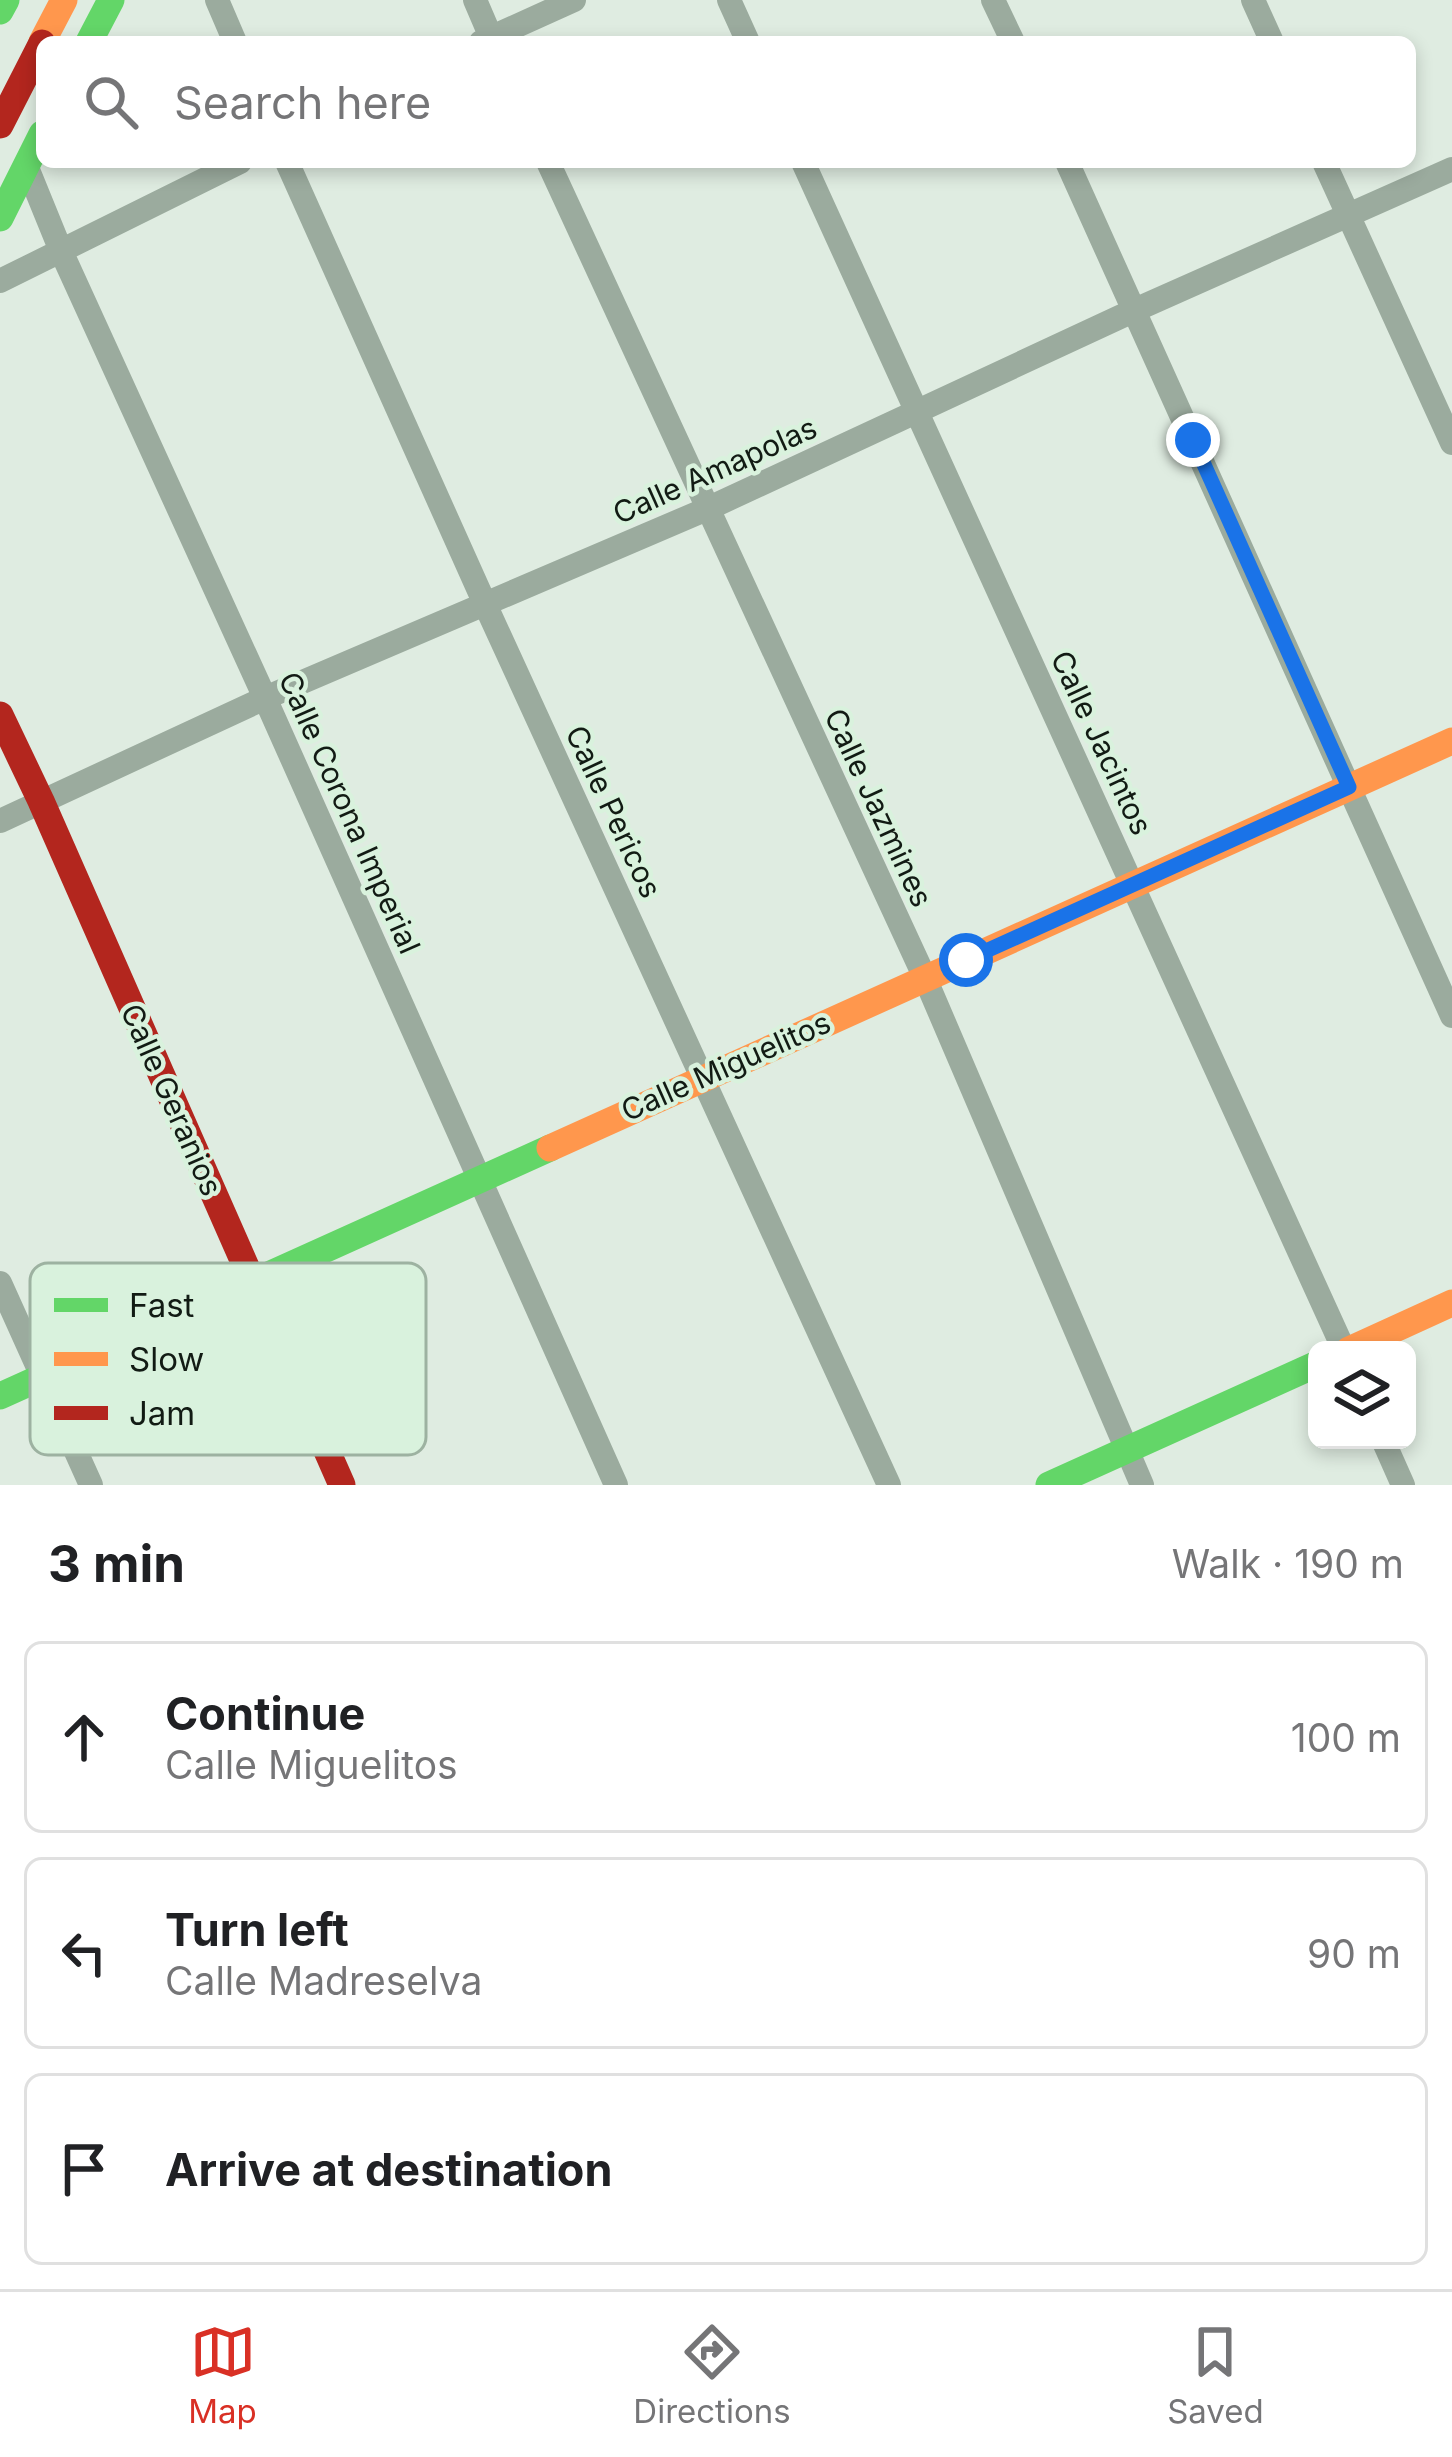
<!DOCTYPE html>
<html lang="en">
<head>
<meta charset="utf-8">
<style>
	:root { --surface:#fff; --page:#f6f6f6; --text:#202124; --muted:#757577; --line:#e0e0e0; --accent:#d93025 }
	body { margin:0; font-family:Inter,sans-serif; background:var(--page); color:var(--text) }
	.controls { position:absolute; right:36px; bottom:36px; display:grid; overflow:hidden; border-radius:18px; box-shadow:0 6px 18px #0003 }
	.controls button { width:108px; height:108px; display:grid; place-items:center; padding:0; border:0; border-bottom:3px solid var(--line); background:var(--surface); color:var(--text); font:60px sans-serif }
	.stop { position:absolute; width:36px; height:36px; margin:-27px; border:9px solid #1a73e8; border-radius:50%; background:#fff }
	.stop.end { background:#1a73e8; border-color:#fff; box-shadow:0 3px 12px #0008 }
	.list { margin:0; padding:0; list-style:none }
	h2 { display:flex; justify-content:space-between; align-items:center; height:156px; margin:0; padding:0 48px; font-size:51px }
	h2 small { font-size:39px; font-weight:400; color:var(--muted) }
	.list li { display:grid; grid-template-columns:78px 1fr auto; gap:36px; align-items:center; box-sizing:border-box; height:192px; margin:0 24px 24px; padding:0 24px; border:3px solid var(--line); border-radius:18px }
	.list b { display:block; font-size:45px; white-space:nowrap }
	.list p { margin:0; font-size:39px; white-space:nowrap; color:var(--muted) }
	.list em { font-size:39px; font-style:normal; color:var(--muted) }
	.icon { flex:none; width:66px; height:66px; fill:none; stroke:currentColor; stroke-width:2; stroke-linecap:round; stroke-linejoin:round }
	.map { position:relative; flex:none; width:1452px; height:1485px; overflow:hidden }
	.search { position:absolute; background:var(--surface); box-shadow:0 6px 18px #0003; left:36px; right:36px; top:36px; height:132px; display:flex; align-items:center; gap:30px; box-sizing:border-box; padding:0 42px; border-radius:18px; color:var(--muted); font-size:45px }
	.sheet { height:804px; background:var(--surface) }
	nav { display:flex; justify-content:space-around; align-items:center; box-sizing:border-box; height:168px; border-top:3px solid var(--line); background:var(--surface); font-size:33px; color:var(--muted) }
	nav a { display:grid; justify-items:center; gap:6px }
	nav .on { color:var(--accent) }
	.map>svg:first-child { display:block }
	.lines { fill:none; stroke-linecap:round; stroke-linejoin:round }
	.street { stroke:#9bab9e; stroke-width:24 }
	.fast { stroke:#63d668; stroke-width:27 }
	.slow { stroke:#ff974d; stroke-width:27 }
	.jam { stroke:#b3261e; stroke-width:27 }
	.route { stroke:#1a73e8; stroke-width:15 }
	.labels { text-anchor:middle; stroke-width:9; stroke-linejoin:round; paint-order:stroke }
	.street-label { font-size:30px; fill:#121b14; stroke:#d9f2dd }
	.key { fill:#d9f2dd; stroke:#9db2a1; stroke-width:3 }
	.key-label { font-size:33px; fill:#121b14 }
</style>
</head>
<body>
<div class="map">
<svg width="1452" height="1485" viewBox="0 0 1452 1485">
	<rect width="100%" height="100%" fill="#dfece1"/>
	<g class="lines">
		<path class="street" d="M217 0 235 42
			M475 0 493 42
			M729 0 748 42
			M993 0 1013 42
			M1253 0 1272 42
			M481 42 574 0
			M287 162 485 604 889 1485
			M548 162 925 978 1142 1485
			M803 162 1344 1350
			M1067 162 1452 1016
			M1324 162 1452 443
			M26 165 61 251 265 698 616 1485
			M0 281 240 162
			M0 821 265 698 707 509 1135 310 1452 169
			M0 1283 91 1485
			M1383 1440 1403 1485"/>
		<path class="fast" d="M0 11 6 0
			M89 42 111 0
			M0 218 42 134
			M0 1396 550 1148
			M1049 1485 1317 1364"/>
		<path class="slow" d="M42 42 64 0
			M550 1148 1452 741
			M1349 1350 1452 1303"/>
		<path class="jam" d="M0 125 42 43
			M0 715 41 801 342 1485"/>
	</g>
	<g class="lines">
		<path class="route" d="M966 960 1349 787 1193 440"/>
	</g>
	<g class="labels">
		<g class="street-label">
			<text transform="translate(715 471) rotate(-24)" y="10">Calle Amapolas</text>
			<text transform="translate(1101 743) rotate(65)" y="10">Calle Jacintos</text>
			<text transform="translate(878 808) rotate(65)" y="10">Calle Jazmines</text>
			<text transform="translate(613 812) rotate(65)" y="10">Calle Pericos</text>
			<text transform="translate(349 813) rotate(66)" y="10">Calle Corona Imperial</text>
			<text transform="translate(726 1067) rotate(-24)" y="10">Calle Miguelitos</text>
			<text transform="translate(171 1100) rotate(66)" y="10">Calle Geranios</text>
		</g>
	</g>
	<rect x="30" y="1263" width="396" height="192" rx="18" class="key"/>
	<rect x="54" y="1298" width="54" height="14" fill="#63d668"/>
	<rect x="54" y="1352" width="54" height="14" fill="#ff974d"/>
	<rect x="54" y="1406" width="54" height="14" fill="#b3261e"/>
	<g class="key-label">
		<text x="129" y="1317">Fast</text>
		<text x="129" y="1371">Slow</text>
		<text x="129" y="1425">Jam</text>
	</g>
</svg>
<div class="controls">
<button><svg class="icon" aria-label="layers" viewBox="0 0 24 24"><path d="M12 4l9 5-9 5-9-5zM3 14l9 5 9-5"/></svg></button>
</div>
<div class="stop" style="left:966px;top:960px"></div>
<div class="stop end" style="left:1193px;top:440px"></div>
<div class="search"><svg class="icon" aria-label="search" viewBox="0 0 24 24"><circle cx="10" cy="10" r="6"/><path d="M15 15l6 6"/></svg>Search here</div>
</div>
<section class="sheet">
<h2>3 min<small>Walk · 190 m</small></h2>
<ul class="list">
<li><svg class="icon" aria-label="ahead" viewBox="0 0 24 24"><path d="M12 20V5M6 11l6-6 6 6"/></svg><div><b>Continue</b><p>Calle Miguelitos</p></div><em>100 m</em></li>
<li><svg class="icon" aria-label="left" viewBox="0 0 24 24"><path d="M17 20v-9H6M10 6l-5 5 5 5"/></svg><div><b>Turn left</b><p>Calle Madreselva</p></div><em>90 m</em></li>
<li><svg class="icon" aria-label="arrive" viewBox="0 0 24 24"><path d="M6 21V4h12l-3 4 3 4H6"/></svg><div><b>Arrive at destination</b></div></li>
</ul>
</section>
<nav>
<a class="on"><svg class="icon" aria-label="map" viewBox="0 0 24 24"><path d="M3 6l6-2 6 2 6-2v14l-6 2-6-2-6 2zM9 4v14M15 6v14"/></svg>Map</a>
<a><svg class="icon" aria-label="directions" viewBox="0 0 24 24"><path d="M12 3l9 9-9 9-9-9zM9 14v-3h6M13 9l2 2-2 2"/></svg>Directions</a>
<a><svg class="icon" aria-label="saved" viewBox="0 0 24 24"><path d="M7 4h10v16l-5-4-5 4z"/></svg>Saved</a>
</nav>
</body>
</html>
